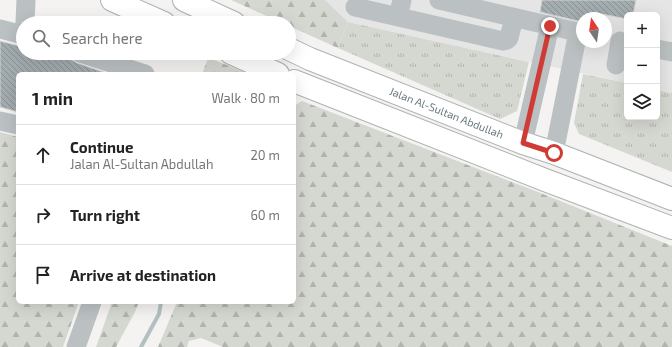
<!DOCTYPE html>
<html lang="en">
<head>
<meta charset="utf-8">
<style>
	:root { --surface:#fff; --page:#f2f2f2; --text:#222; --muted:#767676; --line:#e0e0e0 }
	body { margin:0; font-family:"Exo 2",sans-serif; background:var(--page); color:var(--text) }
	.controls { position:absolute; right:12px; top:12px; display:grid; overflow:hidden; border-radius:6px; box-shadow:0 4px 16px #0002 }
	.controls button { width:36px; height:36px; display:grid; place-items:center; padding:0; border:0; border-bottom:1px solid var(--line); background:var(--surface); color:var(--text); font:20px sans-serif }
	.compass { position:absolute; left:576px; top:12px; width:36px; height:36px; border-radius:50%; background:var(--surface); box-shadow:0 4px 16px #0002; rotate:347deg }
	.stop { position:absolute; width:12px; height:12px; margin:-9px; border:3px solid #d03c35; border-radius:50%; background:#fff }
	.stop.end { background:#d03c35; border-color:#fff; box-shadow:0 1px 4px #0008 }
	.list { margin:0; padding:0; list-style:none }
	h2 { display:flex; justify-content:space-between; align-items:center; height:52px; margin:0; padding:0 16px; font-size:17px }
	h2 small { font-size:13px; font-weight:400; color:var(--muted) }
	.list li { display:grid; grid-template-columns:26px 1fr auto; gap:12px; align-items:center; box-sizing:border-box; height:60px; padding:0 16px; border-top:1px solid var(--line) }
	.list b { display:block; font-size:15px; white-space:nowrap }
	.list p { margin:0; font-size:13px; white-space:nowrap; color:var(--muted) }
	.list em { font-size:13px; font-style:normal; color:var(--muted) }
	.icon { flex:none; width:22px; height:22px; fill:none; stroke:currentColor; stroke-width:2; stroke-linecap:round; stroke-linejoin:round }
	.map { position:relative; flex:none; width:672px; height:347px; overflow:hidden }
	.search { position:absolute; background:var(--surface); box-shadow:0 4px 16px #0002; left:16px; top:16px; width:280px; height:44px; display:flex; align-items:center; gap:10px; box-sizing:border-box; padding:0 14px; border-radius:22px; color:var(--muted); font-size:15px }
	.panel { position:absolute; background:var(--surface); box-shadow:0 4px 16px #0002; left:16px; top:72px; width:280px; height:232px; border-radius:6px }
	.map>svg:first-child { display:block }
	.built { fill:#e4e5e4; fill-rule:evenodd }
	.grass { fill:url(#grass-tufts) }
	.forest { fill:url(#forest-firs) }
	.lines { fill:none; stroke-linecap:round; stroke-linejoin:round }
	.stream { stroke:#b2c0c1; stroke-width:4 }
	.building { fill:url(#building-back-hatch); stroke:#d5d5d3 }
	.major-casing { stroke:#adb2b4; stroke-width:24 }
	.minor { stroke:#bbc0c2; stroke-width:19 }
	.major { stroke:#fff; stroke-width:22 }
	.route { stroke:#d03c35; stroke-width:5 }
	.labels { text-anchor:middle; stroke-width:4; stroke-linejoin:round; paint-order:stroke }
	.street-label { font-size:11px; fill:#66787e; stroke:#fff }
</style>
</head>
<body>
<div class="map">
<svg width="672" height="347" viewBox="0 0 672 347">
	<defs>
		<pattern id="grass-tufts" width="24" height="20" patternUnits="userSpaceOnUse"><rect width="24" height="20" fill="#d5d8d0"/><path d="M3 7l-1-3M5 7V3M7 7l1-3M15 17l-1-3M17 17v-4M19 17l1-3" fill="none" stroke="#b1b4ae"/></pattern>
		<pattern id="forest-firs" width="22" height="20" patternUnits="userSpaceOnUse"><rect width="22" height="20" fill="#d5d8d0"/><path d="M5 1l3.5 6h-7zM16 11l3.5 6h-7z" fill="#b1b4ae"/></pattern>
		<pattern id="building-back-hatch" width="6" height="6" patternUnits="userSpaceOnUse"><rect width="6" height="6" fill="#a3acaf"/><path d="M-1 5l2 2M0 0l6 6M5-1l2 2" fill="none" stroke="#899194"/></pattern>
	</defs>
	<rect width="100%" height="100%" fill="#f4f3f1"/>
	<path class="built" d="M325 0H672V93L657 90V15H627V83L348 22ZM582 18H606V42H582Z"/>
	<path class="grass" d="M348 22 529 62 517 111 500 119 338 48Z
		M583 74 627 83V117H657V90L672 93V172L579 134 574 123Z"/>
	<path class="forest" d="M231 0H325L348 22 338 48 289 26V23H282Z
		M208 58H209L249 74H202Z
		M302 101 538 192 672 246V347H223L201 338 189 341 187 347H158L177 302H294V106Z
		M0 132 18 137V302H79L63 347H0Z
		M112 302H139L135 312 116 347H96Z"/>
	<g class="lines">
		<path class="stream" d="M141 347 159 314 161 302"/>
	</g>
	<path class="building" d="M542 0H636L633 15H627V19L591 12 589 18H582V22L540 12Z
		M0 41 23 47V53H45L72 60 77 63 109 74H18V112L0 107Z"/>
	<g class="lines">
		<g class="major-casing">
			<g id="major">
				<path d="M112 0 164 23"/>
				<path d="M184 0 234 23"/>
				<path id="s1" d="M289 49 310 59 523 143 554 153 672 199"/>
				<path d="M231 53 278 74"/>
				<path d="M294 81 545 180 672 228"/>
			</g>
		</g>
		<path class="minor" d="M439 0 582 33
			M355 7 503 41 507 40 509 38 514 18
			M398 17 402 0
			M25 23 26 0
			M0 29 23 35
			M657 49 672 52
			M80 53 145 74
			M616 65 620 41
			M0 121 18 125
			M523 143 550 26
			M554 153 578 32
			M76 347 92 302"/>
		<use href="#major" class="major"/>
	</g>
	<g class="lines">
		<path class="route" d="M550 26 523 143 554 153"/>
	</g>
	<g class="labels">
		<g class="street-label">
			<text dy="4" stroke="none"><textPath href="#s1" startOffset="170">Jalan Al-Sultan Abdullah</textPath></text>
		</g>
	</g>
</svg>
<div class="controls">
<button>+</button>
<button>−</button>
<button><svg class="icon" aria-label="layers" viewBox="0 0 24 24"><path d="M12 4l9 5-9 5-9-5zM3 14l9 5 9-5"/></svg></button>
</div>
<svg class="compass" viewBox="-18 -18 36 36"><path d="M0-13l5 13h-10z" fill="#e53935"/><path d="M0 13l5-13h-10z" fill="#767676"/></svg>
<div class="stop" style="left:554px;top:153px"></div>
<div class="stop end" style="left:550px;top:26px"></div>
<div class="search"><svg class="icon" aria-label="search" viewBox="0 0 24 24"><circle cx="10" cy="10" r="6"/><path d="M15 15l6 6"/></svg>Search here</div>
<section class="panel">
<h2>1 min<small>Walk · 80 m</small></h2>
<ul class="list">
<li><svg class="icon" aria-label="ahead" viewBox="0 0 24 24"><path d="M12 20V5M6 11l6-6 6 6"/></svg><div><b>Continue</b><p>Jalan Al-Sultan Abdullah</p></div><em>20 m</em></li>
<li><svg class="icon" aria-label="right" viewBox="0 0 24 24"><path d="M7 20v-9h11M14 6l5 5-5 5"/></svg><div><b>Turn right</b></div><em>60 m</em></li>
<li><svg class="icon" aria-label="arrive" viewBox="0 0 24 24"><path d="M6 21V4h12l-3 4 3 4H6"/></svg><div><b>Arrive at destination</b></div></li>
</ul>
</section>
</div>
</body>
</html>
